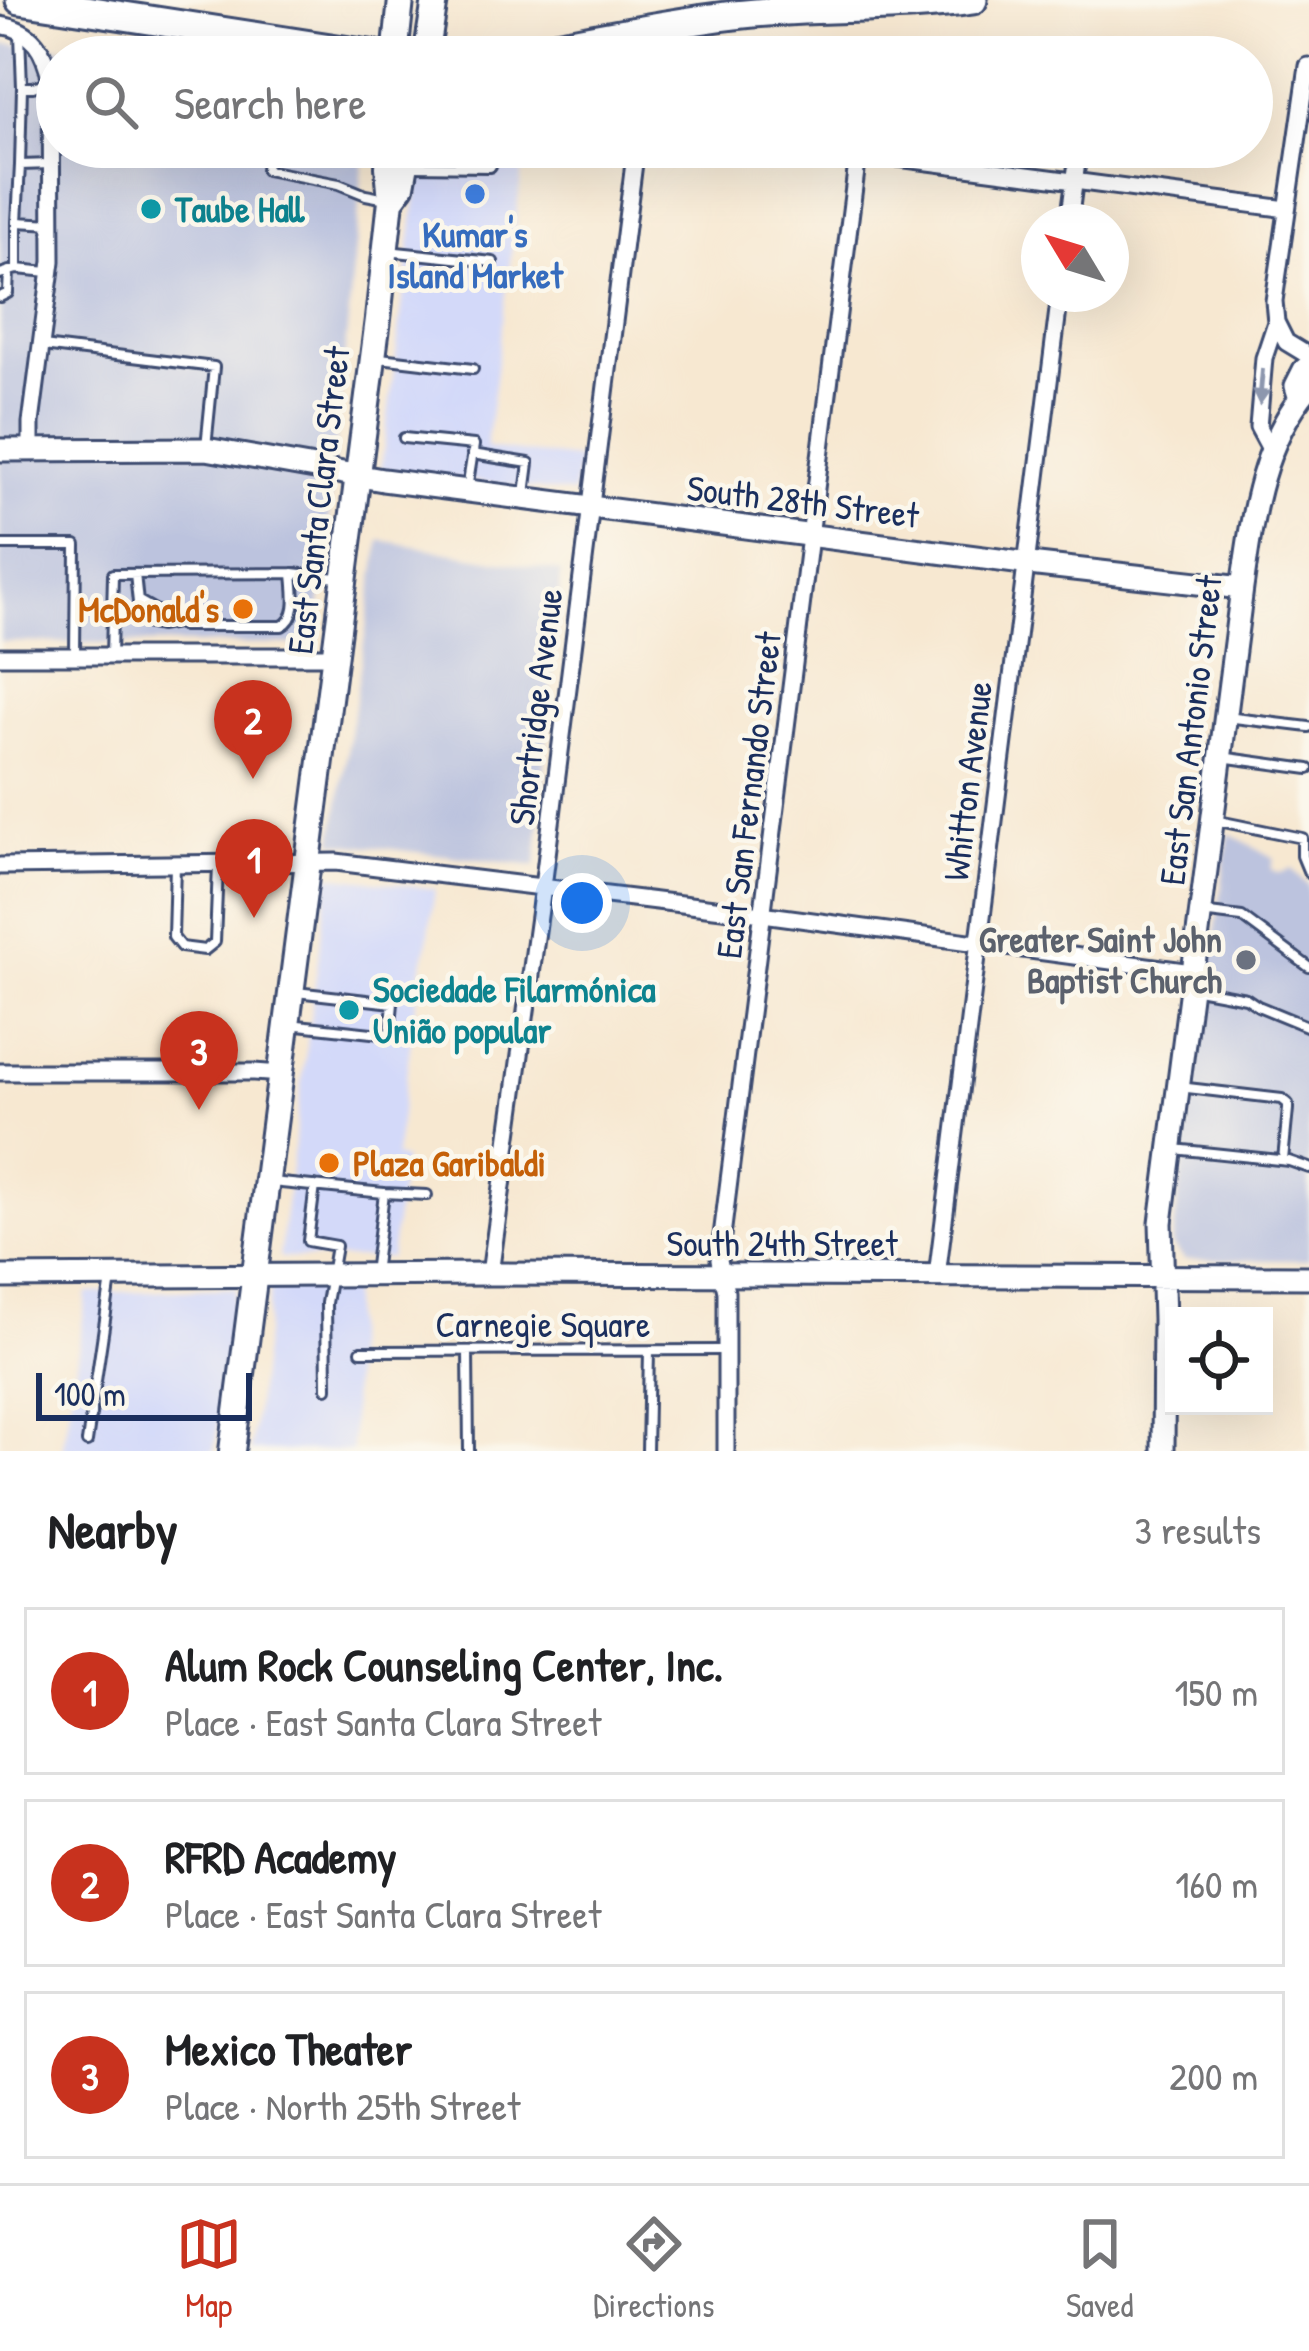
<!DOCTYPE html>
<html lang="en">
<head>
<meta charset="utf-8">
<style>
	:root { --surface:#fff; --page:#f2f2f2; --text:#202124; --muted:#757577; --line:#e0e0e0; --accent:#c8321e }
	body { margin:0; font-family:"Patrick Hand",sans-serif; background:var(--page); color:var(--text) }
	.controls { position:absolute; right:36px; bottom:36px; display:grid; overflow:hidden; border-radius:0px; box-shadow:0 12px 48px #0002 }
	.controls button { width:108px; height:108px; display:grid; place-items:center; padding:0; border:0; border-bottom:3px solid var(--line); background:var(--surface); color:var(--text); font:60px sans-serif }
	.compass { position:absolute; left:1021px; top:204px; width:108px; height:108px; border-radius:50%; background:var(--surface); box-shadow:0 12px 48px #0002; rotate:308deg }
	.scale { position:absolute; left:36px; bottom:30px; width:216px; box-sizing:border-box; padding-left:12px; border:6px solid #1b2f5e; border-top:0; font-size:33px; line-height:42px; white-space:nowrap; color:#1b2f5e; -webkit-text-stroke:9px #fbf7ec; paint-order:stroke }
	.you { position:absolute; left:582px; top:903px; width:42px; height:42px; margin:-30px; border:9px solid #fff; border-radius:50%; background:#1a73e8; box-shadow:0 0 0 18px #1a73e833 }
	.badge { display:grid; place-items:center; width:78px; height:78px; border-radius:50%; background:var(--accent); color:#fff; font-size:39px; font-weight:700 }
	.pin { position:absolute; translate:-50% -99px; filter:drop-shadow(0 3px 6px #0008) }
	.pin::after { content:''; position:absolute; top:63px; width:42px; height:36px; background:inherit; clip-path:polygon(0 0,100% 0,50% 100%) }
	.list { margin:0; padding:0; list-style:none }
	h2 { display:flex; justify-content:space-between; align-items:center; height:156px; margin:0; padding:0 48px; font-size:51px }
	h2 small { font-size:39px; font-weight:400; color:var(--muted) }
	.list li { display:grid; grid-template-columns:78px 1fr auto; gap:36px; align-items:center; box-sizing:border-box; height:168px; margin:0 24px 24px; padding:0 24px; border:3px solid var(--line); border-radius:0px }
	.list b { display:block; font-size:45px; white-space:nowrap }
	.list p { margin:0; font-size:39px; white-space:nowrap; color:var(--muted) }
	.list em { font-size:39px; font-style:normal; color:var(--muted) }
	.icon { flex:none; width:66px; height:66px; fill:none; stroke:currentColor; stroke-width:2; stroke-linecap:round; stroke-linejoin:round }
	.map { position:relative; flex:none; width:1309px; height:1451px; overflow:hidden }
	.search { position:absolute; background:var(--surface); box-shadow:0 12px 48px #0002; left:36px; right:36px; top:36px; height:132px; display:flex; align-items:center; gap:30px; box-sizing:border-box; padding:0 42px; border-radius:66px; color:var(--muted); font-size:45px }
	.sheet { height:732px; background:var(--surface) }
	nav { display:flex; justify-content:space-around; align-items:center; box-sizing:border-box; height:168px; border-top:3px solid var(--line); background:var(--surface); font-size:33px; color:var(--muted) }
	nav a { display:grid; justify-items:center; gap:6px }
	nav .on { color:var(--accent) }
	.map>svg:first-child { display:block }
	.built { fill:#d3d9f9 }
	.industrial { fill:#bcc3de }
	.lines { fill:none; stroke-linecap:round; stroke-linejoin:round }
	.lane-casing { stroke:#3c4b6f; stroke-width:14 }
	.street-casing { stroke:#3c4b6f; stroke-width:21 }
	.secondary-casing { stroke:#3c4b6f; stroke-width:27 }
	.primary-casing { stroke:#3c4b6f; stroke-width:30 }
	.highway-casing { stroke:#3c4b6f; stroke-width:33 }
	.lane { stroke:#fff; stroke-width:8 }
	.street { stroke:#fff; stroke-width:15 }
	.secondary { stroke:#fff; stroke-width:21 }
	.primary { stroke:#fff; stroke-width:24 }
	.highway { stroke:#fff; stroke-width:27 }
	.oneway { fill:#8d97ae }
	.shop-dot { fill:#3f7fe0; stroke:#fbf7ec; stroke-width:4.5 }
	.culture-dot { fill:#0f9aa8; stroke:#fbf7ec; stroke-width:4.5 }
	.food-dot { fill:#e8710a; stroke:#fbf7ec; stroke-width:4.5 }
	.worship-dot { fill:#6b7280; stroke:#fbf7ec; stroke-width:4.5 }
	.labels { text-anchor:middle; stroke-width:9; stroke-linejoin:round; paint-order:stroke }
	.culture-label { font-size:36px; font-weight:bold; fill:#0d838f; stroke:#fbf7ec; text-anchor:start }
	.shop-label { font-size:36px; font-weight:bold; fill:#366cbe; stroke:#fbf7ec }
	.street-label { font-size:36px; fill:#1b2f5e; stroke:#fbf7ec }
	.food-label { font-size:36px; font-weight:bold; fill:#c56008; stroke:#fbf7ec; text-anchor:end }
	.worship-label { font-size:36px; font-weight:bold; fill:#5b616d; stroke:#fbf7ec; text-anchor:end }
</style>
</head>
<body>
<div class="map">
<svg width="1309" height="1451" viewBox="0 0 1309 1451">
	<rect width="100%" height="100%" fill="#fbf7ec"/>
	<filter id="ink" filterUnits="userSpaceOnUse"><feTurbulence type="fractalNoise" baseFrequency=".00833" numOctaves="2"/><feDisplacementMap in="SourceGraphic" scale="24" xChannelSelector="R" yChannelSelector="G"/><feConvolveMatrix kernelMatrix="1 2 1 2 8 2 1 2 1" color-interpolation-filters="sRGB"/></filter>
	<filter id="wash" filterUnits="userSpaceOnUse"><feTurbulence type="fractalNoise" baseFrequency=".004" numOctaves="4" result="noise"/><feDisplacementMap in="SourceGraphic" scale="48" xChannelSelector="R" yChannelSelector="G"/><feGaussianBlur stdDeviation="2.7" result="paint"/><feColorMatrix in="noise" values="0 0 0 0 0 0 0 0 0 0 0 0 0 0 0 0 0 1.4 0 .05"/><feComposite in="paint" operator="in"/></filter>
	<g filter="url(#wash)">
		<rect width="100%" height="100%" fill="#f7e8d1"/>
		<path class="built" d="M425 147H525L486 448 579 459 573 494 381 469 418 183Z
			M329 875 435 889 427 948 420 974 395 1157 404 1160 390 1258H279Z
			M236 1288 214 1451H62L87 1293Z
			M271 1288H351L352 1451H250Z"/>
		<path class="industrial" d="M0 44 224 57H57V147H365L316 645 0 642Z
			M380 540 561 572 536 866 333 842Z
			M1229 833 1274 858 1272 870 1280 873 1292 869 1309 887V1260H1185L1172 1245Z"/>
	</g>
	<g filter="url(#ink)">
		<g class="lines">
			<g class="lane-casing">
				<path id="lane" d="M20 34 22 87
					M268 147 266 170 339 184 366 195 387 199
					M20 165 22 87H33L50 81
					M413 166 490 167 504 147
					M17 222 20 165 51 164
					M387 251 493 262
					M17 269V222L53 224
					M0 274 17 269 49 272
					M0 297 8 293 9 271
					M43 346 214 367 206 447
					M380 358 473 369
					M404 438 474 445 467 489
					M472 454 529 463 525 494
					M0 545H76L75 653
					M135 574 139 612 145 623 159 626 176 623
					M139 601 183 626H282C300 617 294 591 293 573
					M111 656 113 574 293 573 337 578
					M1226 717 1309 727
					M1221 757 1309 769
					M1214 820 1302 838V856L1309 873
					M175 865 173 937 181 947 205 950 215 942 218 866
					M1201 912 1242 917 1309 967
					M1192 988 1246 998 1258 1006 1309 1027
					M289 1024 390 1035 393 1003 296 992
					M1179 1087 1282 1099 1288 1104V1109L1283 1160
					M1174 1149 1289 1161 1309 1168
					M271 1182 384 1193 374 1274
					M315 1186 308 1241 336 1246 326 1303 327 1388
					M384 1193 427 1195
					M361 1351 724 1350
					M468 1351 469 1451
					M87 1442 111 1279
					M647 1451 649 1351"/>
			</g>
			<g class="street-casing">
				<path id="street" d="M0 25C34 30 44 50 51 81L52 261 31 423V450
					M814 147 1287 209
					M1069 222 1079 147
					M1276 322 1286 342 1309 356
					M1271 451 1258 427 1264 358 1276 322 1274 301 1308 66
					M0 656H334
					M0 866 336 862 747 912 1192 972
					M0 1072H254L281 1074
					M490 1274 543 887 636 147
					M937 1276 1060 294
					M726 1451V1292L719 1260 859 147"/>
			</g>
			<g class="secondary-casing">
				<path id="secondary" d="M1299 396 1296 386 1304 370 1309 366
					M0 450 206 449 383 480 1038 565 1242 588
					M0 1277 490 1274 1309 1277
					M1163 1451 1164 1319 1161 1223 1242 588C1252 517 1261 443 1309 387"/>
			</g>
			<g class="primary-casing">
				<path id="primary" d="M395 57 401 0
					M426 57 435 0
					M393 198 402 186 409 147
					M232 1451 378 319 391 200 388 167 389 147"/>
			</g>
			<g class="highway-casing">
				<path id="highway" d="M20 0 389 57
					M489 57C571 43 652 25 734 15 814 6 894 11 973 0"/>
			</g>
			<use href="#lane" class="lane"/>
			<use href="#street" class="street"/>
			<use href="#secondary" class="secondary"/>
			<use href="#primary" class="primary"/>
			<use href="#highway" class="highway"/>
		</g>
		<defs><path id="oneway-solid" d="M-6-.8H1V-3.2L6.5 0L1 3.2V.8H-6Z" transform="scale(3)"/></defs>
		<use class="oneway" href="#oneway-solid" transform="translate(1261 387) rotate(95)"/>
	</g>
	<circle class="shop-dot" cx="475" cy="194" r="12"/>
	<g class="culture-dot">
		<circle cx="151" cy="209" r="12"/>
		<circle cx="349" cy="1010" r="12"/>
	</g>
	<g class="food-dot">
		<circle cx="243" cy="609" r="12"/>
		<circle cx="329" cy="1163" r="12"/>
	</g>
	<circle class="worship-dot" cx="1246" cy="960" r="12"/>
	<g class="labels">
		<g class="culture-label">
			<text x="175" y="222">Taube Hall</text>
			<text x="373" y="1002">Sociedade Filarmónica<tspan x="373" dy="41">União popular</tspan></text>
		</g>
		<g class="shop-label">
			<text x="475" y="247">Kumar's<tspan x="475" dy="41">Island Market</tspan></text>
		</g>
		<g class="street-label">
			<text transform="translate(318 500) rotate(-83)" y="13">East Santa Clara Street</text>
			<text transform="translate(803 501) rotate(7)" y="13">South 28th Street</text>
			<text transform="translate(535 707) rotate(-83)" y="13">Shortridge Avenue</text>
			<text transform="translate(1190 730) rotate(-83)" y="13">East San Antonio Street</text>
			<text transform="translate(967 781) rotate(-83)" y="13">Whitton Avenue</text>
			<text transform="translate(748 795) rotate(-83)" y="13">East San Fernando Street</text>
			<text x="782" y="1256">South 24th Street</text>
			<text x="543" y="1337">Carnegie Square</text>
		</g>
		<g class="food-label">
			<text x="219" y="622">McDonald's</text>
			<text x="353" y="1176" text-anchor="start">Plaza Garibaldi</text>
		</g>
		<g class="worship-label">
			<text x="1222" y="952">Greater Saint John<tspan x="1222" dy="41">Baptist Church</tspan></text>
		</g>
	</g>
</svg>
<div class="controls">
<button><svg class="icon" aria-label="locate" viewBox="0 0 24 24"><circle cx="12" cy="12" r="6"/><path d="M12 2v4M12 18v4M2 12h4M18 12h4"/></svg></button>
</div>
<svg class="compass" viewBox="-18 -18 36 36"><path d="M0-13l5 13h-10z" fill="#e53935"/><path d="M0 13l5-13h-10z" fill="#757577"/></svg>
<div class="scale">100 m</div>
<div class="you"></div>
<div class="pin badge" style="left:254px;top:918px">1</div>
<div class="pin badge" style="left:253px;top:779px">2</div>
<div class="pin badge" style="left:199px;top:1110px">3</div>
<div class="search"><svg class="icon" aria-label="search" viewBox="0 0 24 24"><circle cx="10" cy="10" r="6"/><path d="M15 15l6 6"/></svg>Search here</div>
</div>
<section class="sheet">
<h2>Nearby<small>3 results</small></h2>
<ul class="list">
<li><span class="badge">1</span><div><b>Alum Rock Counseling Center, Inc.</b><p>Place · East Santa Clara Street</p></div><em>150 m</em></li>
<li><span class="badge">2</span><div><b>RFRD Academy</b><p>Place · East Santa Clara Street</p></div><em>160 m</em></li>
<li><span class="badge">3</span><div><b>Mexico Theater</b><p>Place · North 25th Street</p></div><em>200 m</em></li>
</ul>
</section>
<nav>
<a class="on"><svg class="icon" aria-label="map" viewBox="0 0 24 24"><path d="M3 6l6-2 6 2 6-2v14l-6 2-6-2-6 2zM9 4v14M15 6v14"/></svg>Map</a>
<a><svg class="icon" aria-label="directions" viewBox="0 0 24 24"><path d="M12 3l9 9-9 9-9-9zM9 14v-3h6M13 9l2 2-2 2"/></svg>Directions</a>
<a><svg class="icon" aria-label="saved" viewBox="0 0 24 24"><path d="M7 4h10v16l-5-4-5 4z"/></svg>Saved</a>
</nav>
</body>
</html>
